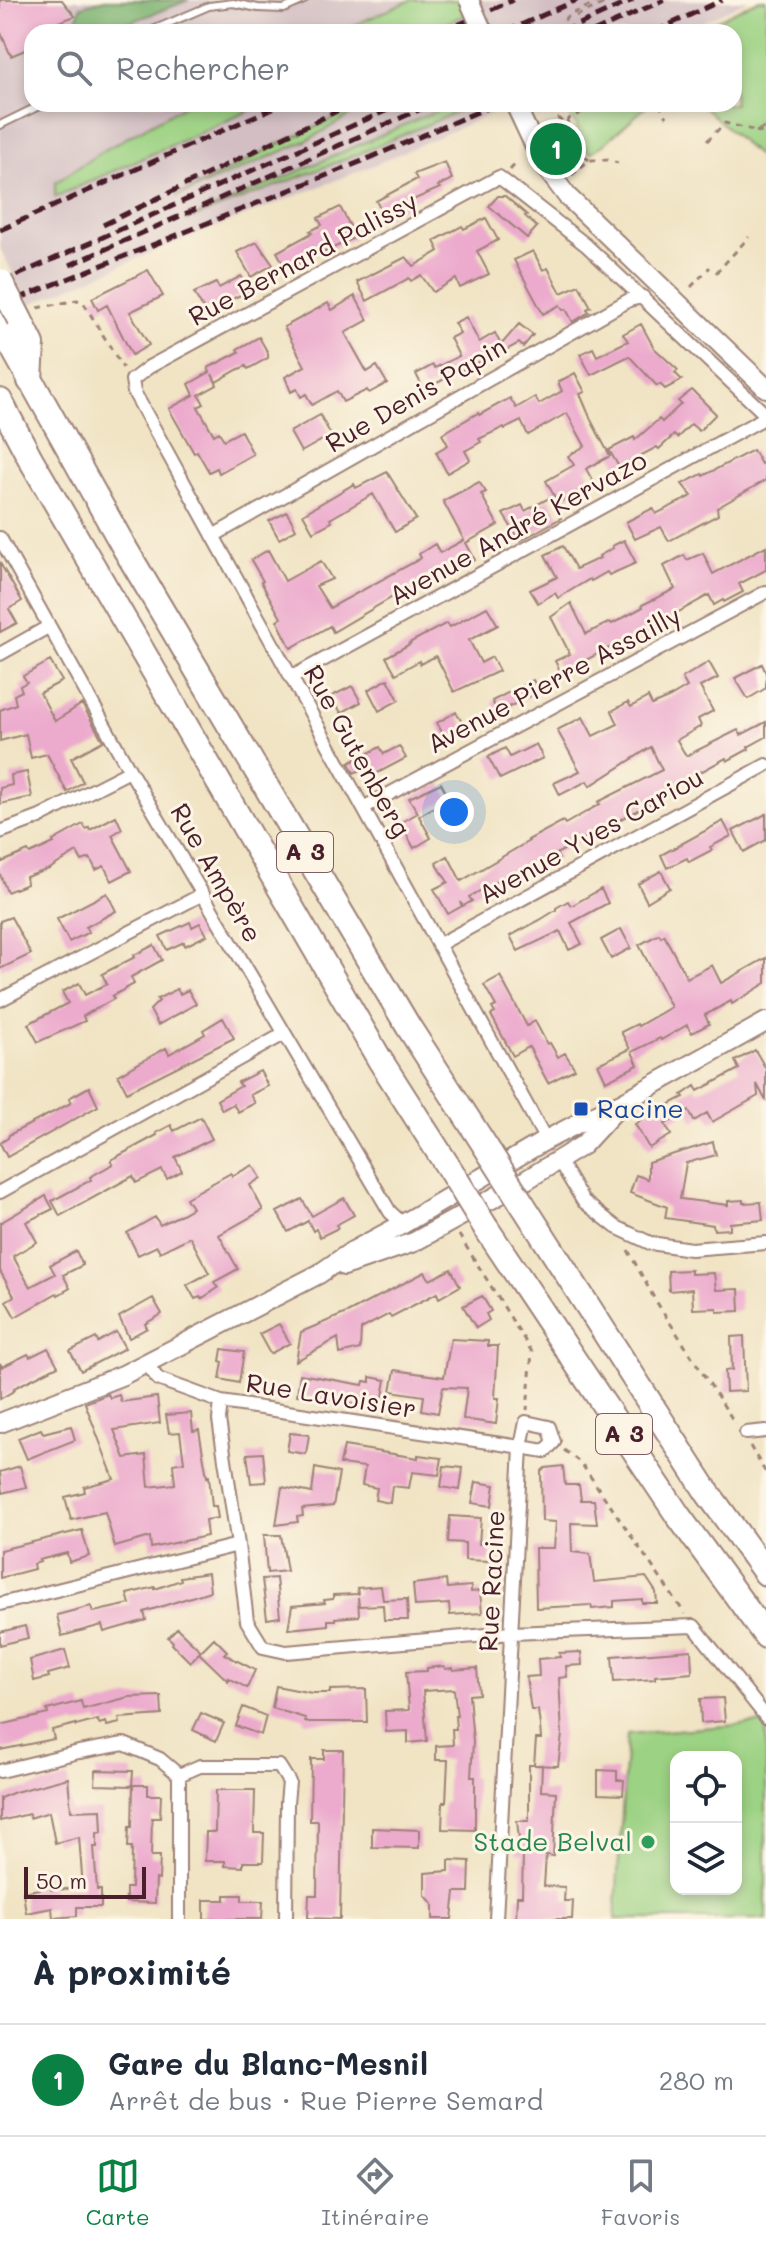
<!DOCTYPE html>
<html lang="fr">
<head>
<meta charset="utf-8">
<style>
	:root { --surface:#fff; --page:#f2f2f3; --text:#1f2937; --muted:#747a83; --line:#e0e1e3; --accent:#0b8043 }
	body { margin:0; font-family:Mali,sans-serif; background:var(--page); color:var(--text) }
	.controls { position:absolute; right:24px; bottom:24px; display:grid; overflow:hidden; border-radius:16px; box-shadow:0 4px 12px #0003 }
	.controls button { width:72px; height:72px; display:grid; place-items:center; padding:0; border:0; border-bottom:2px solid var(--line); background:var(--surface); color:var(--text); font:40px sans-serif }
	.scale { position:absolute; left:24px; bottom:20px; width:122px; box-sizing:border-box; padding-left:8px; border:4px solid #4a1f2b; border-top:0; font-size:22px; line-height:28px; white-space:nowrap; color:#4a1f2b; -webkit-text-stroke:6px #fcf5e5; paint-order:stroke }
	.you { position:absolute; left:454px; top:812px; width:28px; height:28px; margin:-20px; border:6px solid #fff; border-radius:50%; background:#1a73e8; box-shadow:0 0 0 12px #1a73e833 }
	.badge { display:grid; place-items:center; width:52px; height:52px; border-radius:50%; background:var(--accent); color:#fff; font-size:26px; font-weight:700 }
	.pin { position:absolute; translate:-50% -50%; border:4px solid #fff; box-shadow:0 2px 8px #0006 }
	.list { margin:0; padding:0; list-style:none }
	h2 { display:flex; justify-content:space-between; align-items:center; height:104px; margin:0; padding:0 32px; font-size:34px }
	h2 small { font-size:26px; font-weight:400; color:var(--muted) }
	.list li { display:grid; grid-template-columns:52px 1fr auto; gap:24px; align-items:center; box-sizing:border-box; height:112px; padding:0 32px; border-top:2px solid var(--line) }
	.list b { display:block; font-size:30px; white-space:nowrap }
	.list p { margin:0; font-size:26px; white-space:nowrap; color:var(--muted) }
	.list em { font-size:26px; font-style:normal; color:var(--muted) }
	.icon { flex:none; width:44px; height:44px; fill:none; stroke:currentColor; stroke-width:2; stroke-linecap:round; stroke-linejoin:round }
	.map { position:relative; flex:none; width:766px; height:1919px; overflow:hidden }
	.search { position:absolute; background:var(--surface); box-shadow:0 4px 12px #0003; left:24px; right:24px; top:24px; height:88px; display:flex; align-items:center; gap:20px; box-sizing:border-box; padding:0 28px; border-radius:24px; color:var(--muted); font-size:30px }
	.sheet { height:216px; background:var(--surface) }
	nav { display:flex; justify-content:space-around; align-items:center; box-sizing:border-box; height:112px; border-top:2px solid var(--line); background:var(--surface); font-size:22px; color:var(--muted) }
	nav a { display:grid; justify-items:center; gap:4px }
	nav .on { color:var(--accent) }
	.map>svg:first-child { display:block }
	.industrial { fill:#d2bec3 }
	.green { fill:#9cd283; stroke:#737857; stroke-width:2; fill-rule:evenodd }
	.forest { fill:#7db471; stroke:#646a4e; stroke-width:2 }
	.building { fill:#ecaacd }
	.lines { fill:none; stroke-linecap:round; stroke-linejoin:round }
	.lane-casing { stroke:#9e8278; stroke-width:10 }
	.street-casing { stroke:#9e8278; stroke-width:16 }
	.secondary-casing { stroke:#9e8278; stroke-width:22 }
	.highway-casing { stroke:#9e8278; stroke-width:28 }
	.path { stroke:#9e8278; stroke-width:3; stroke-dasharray:6 6; stroke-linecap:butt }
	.lane { stroke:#fff; stroke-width:6 }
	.street { stroke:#fff; stroke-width:12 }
	.secondary { stroke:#fff; stroke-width:18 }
	.highway { stroke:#fff; stroke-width:24 }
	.rail { stroke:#4a1f2b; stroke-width:5; stroke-dasharray:12 6; stroke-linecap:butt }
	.secondary-bridge-casing { stroke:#9e8278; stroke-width:22; stroke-linecap:butt }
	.highway-bridge-casing { stroke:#9e8278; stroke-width:28; stroke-linecap:butt }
	.secondary-bridge { stroke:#fff; stroke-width:18 }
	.highway-bridge { stroke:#fff; stroke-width:24 }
	.transit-dot { fill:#1a4fb4; stroke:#fcf5e5; stroke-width:3 }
	.leisure-dot { fill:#2e9e5b; stroke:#fcf5e5; stroke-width:3 }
	.labels { text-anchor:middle; stroke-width:6; stroke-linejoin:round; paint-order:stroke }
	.shield { fill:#fcf5e5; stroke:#7f5f63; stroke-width:2 }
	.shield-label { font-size:24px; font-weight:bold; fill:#4a1f2b }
	.street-label { font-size:26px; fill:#4a1f2b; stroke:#fcf5e5 }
	.transit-label { font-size:26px; fill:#164399; stroke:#fcf5e5; text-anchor:start }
	.leisure-label { font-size:26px; fill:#27864d; stroke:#fcf5e5; text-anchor:end }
</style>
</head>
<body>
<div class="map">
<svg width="766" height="1919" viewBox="0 0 766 1919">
	<rect width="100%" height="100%" fill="#fcf5e5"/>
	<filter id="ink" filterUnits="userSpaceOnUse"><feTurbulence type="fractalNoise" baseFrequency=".0125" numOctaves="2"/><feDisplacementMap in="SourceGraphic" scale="16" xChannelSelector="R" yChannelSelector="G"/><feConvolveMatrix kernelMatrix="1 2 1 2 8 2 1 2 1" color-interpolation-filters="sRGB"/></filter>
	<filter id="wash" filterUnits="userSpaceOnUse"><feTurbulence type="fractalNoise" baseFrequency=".006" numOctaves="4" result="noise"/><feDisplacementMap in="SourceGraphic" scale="32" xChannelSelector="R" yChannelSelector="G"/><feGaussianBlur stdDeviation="1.8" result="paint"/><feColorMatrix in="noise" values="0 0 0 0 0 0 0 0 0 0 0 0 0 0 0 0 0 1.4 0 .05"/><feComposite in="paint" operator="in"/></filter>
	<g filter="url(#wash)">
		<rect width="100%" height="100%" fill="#f1e4c5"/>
		<path class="industrial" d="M0 0H748L682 32H32V104H507L504 108 362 170 162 248 29 305 0 248Z"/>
		<path class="green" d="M411 0H458L465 15 426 32H339Z
			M758 0H766V164L701 104H734V32H694Z
			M187 104H264L55 197V183L101 152Z
			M366 104H369L306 141 176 197 277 145Z
			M452 104H476L348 158 185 221Z
			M572 104H649L603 145 590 153C582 145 577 135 577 124 568 119 569 112 572 104Z
			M762 1723 766 1729V1919H615L627 1734ZM676 1757H736V1889H676Z"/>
		<path class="forest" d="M105 0H189L131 22 73 32 81 6Z"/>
		<g id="blocks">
			<path class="building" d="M0 0H62L75 16 32 32V47L11 56 0 31Z
				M445 162 452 179 438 186 440 188 406 203 407 206 385 217 376 201 417 179 414 174Z
				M498 196H505L527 215 525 216 537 227 527 238 489 206Z
				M340 207 356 237 323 253 321 251 287 270 277 252 312 233 310 231 322 225 318 218Z
				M486 218 498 240 477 251 489 274 460 288 456 279 433 292 421 275 411 281 409 278 367 301 357 282 406 257 414 266 439 251 434 241 462 226 464 229Z
				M257 242 273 265 251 277 237 252Z
				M533 251 543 270 548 268 561 293 579 285 591 307 587 309 589 312 573 322 566 309 563 310 560 305 543 314 514 260Z
				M148 270 163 296 130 312 149 345 132 355 107 305 98 310 92 298Z
				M241 276 249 291 205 312 194 293 216 283 219 288Z
				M355 296 368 320 345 333 367 372 377 366 387 383 369 393 367 390 343 402 337 391 312 405 306 394 301 397 297 389 291 392 285 377 305 366 284 327 328 303 332 310Z
				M466 317 479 342 495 333 501 345 519 324 533 335 523 347 519 343 486 361 485 359 454 374 424 390 416 374 433 365 435 368 459 356 450 338 460 333 454 323Z
				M641 324 654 348 678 370 675 373 682 380 665 389 660 384 657 386 629 356 591 375 580 354 593 348 597 356 628 341 623 334Z
				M259 337 268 353V358L248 369 246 366 237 370 216 382 212 374 217 385 199 395 204 404 198 407 214 435 219 432 224 440 241 431 253 454 219 473 217 468 209 472 197 451 194 453 169 409 194 395 189 384 210 372 208 368 239 352 237 349Z
				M575 373 585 392 580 394 592 422 610 456 586 469 594 483 558 503 546 481 574 465 568 456 585 446 567 413 528 435 521 421 505 429 504 427 479 439 481 442 465 451 470 460 447 473 436 452 448 445 442 434 478 413 479 415 510 398 516 408 535 397 539 404 562 391 558 382Z
				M692 390 716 414 699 431 691 424 677 438 674 435 659 449 657 447 619 467 609 450 634 437 635 440 659 419 662 422 681 404 678 401Z
				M320 415 331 435 301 452 290 432Z
				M753 450 761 464 766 462V480L717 508 718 515 669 541 661 527 635 539 626 522 653 508 656 514 692 496 682 484 702 474 703 476Z
				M387 472 416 519 395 532 373 494 330 519 332 522 313 532 303 514 354 484 356 488Z
				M479 482 486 492 481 494 498 525 466 543 475 560 461 567 457 559 333 632 330 626 291 648 277 620 281 618 261 582 263 581 251 560 268 550 285 581 321 561 332 579 316 586 330 608 418 560 421 558 419 554 435 544 440 553 464 540 443 501Z
				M549 498 561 518 520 541 503 514 522 505 525 511Z
				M287 512 296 529 279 539 269 521Z
				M624 540 636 563 609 575 607 572 591 581 590 579 558 598 555 593 538 603 530 590 557 577 545 555 563 546 576 569 600 558 599 556 613 548 612 546Z
				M766 546V570L739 584 743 592 724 602 723 600 714 605 709 595 643 632 642 631 561 673 555 661 570 654 551 617 571 603 586 634 610 622 612 624 643 607 642 605 675 589 664 566 684 555 687 560 703 553 713 574Z
				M0 563 22 601 9 609 17 623 0 632Z
				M487 607 498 625 469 640 481 663 492 657 499 671 454 692 436 656 420 664 419 661 396 674 386 657 410 644 409 643 447 623 450 627Z
				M50 661 62 681 40 693 55 721 82 704 103 741 71 758 83 782 67 792 47 754 31 758 26 734 0 741V710L16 704 14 695 22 691 20 686 27 682 23 676Z
				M709 662 718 678 700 687 713 711 698 719 701 726 677 740 686 756 738 730 741 735 766 722V737L748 747 749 749 727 761 726 758 671 788 673 791 556 854 559 859 546 865 545 864 514 881 510 874 469 897 472 901 463 906 460 902 462 906 448 914 434 889 448 882 436 863 448 856 461 881 529 841 528 840 563 821 565 824 600 804 598 802 662 770 651 747 590 786 587 781 560 795 554 783 580 771 557 730 583 717 593 736 618 724 612 711 628 702 631 707 648 697 652 705 670 697 687 687 682 678Z
				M762 664 766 673V688L748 699 735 678Z
				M388 679 399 700 379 711 368 690Z
				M533 680 539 691 498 713 492 701Z
				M352 686 361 702 341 713 332 696Z
				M456 712 466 729 446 740 437 723Z
				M536 744 543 758 500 779 488 757 505 748 510 757Z
				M399 746 406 758 374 775 369 766 354 773 349 763 380 747 384 754Z
				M27 772 32 797 0 804V788L12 785 11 775Z
				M441 783 449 798 419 816 431 838 414 848 400 823 418 813 409 798Z
				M766 814V840L744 852 733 831Z
				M116 816 122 829 112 835 131 871 112 881 104 866 96 870 90 858 82 861 77 852 49 869 26 877 27 884 7 892 0 874V863L28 851 30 854 54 843 53 841 83 824 86 829 89 827 90 830Z
				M723 821 731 836 710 847 712 850 689 862 687 858 667 868 661 855Z
				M661 871 670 888 647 902 638 884Z
				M601 889 608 903 571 923 582 944 569 950 560 931 518 951 510 936 540 920 556 910V908L568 901 571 906Z
				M107 893 116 911 86 927 89 932 69 942 57 919Z
				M11 917 31 954 0 969V921Z
				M190 922 192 927 200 923 207 935 185 946 184 942 167 950 160 936Z
				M621 929 631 948 611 959 601 940Z
				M659 934 661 937 664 935 687 978 712 965 721 983 766 958V983L732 1004 731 1001 705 1015 709 1024 692 1033 687 1025 661 1040 660 1038 632 1052 638 1065 606 1081 598 1064 630 1049 621 1032 637 1024 638 1026 671 1007 639 945Z
				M154 945 162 960 131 977 134 984 112 996 114 999 83 1016 85 1021 38 1042 28 1024 68 1003 62 992 79 983 85 995 107 984 102 974 135 957 134 955Z
				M500 976 527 1026 535 1021 547 1044 550 1043 558 1057 565 1053 575 1069 548 1083 529 1047 513 1056 491 1015 495 1013 492 1008 496 1006 484 985Z
				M177 989 180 994 188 990 196 1004 158 1025 150 1010 159 1001 157 999Z
				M223 1018 234 1038 127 1092 118 1075 166 1048 169 1054 205 1034 203 1030Z
				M755 1050 766 1069V1101L757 1084 758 1096 712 1122 707 1113 694 1121 689 1111 665 1124 671 1135 649 1148 635 1124 641 1120 639 1116 655 1107 657 1111 684 1097 682 1095 695 1086 698 1091 739 1069 735 1061Z
				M260 1071 268 1086 250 1095 255 1103 238 1112 233 1104 222 1110 217 1100 241 1086 238 1082Z
				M89 1087 98 1106 7 1157 0 1143 8 1138 9 1135 71 1103 69 1098Z
				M201 1117 212 1139 175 1157 182 1171 167 1179 162 1170 136 1183 133 1176 60 1216 52 1201 91 1180 90 1177 113 1164 111 1160 157 1135 156 1133 171 1125 174 1131Z
				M713 1142 716 1155 686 1163 680 1199 728 1205V1201L743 1200V1203L761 1202 763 1220 730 1223V1229L714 1230 713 1225 665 1218 667 1207 630 1193 636 1175 648 1179V1162Z
				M253 1165 261 1178 250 1185 263 1210 219 1235 238 1269 214 1282 218 1288 201 1299 200 1297 195 1299 187 1285 209 1273 190 1237 160 1252 157 1246 138 1255 127 1233 155 1217 160 1225 178 1216 192 1208 186 1198 231 1173 232 1176Z
				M46 1196 53 1209 26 1222 37 1242 13 1256 30 1287 55 1274 50 1265 76 1251 83 1265 63 1275 70 1288 58 1295 57 1293 15 1317 6 1301 14 1296 0 1271V1223Z
				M344 1198 354 1215 336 1225 338 1228 320 1237 316 1229 313 1231 308 1221 288 1232 277 1212 302 1199 312 1216Z
				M451 1269 460 1286 439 1298 437 1293 391 1317 389 1314 361 1329 360 1349 340 1354 338 1338 296 1361 301 1332 349 1312 425 1272 430 1280Z
				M691 1270V1274L714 1273 716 1290 739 1289 740 1311 717 1312V1308L693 1309 692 1289 669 1291 668 1271Z
				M482 1296 491 1311 486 1314 489 1320 476 1328 463 1306Z
				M153 1298 162 1314 145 1324 147 1328 129 1338 119 1317Z
				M279 1324 290 1343 270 1354 259 1334Z
				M116 1332 125 1348 81 1371 70 1351 96 1338 98 1342Z
				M744 1336 746 1391 726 1392 725 1371 732 1370 731 1337Z
				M451 1339 488 1341V1346H498L495 1398H499L496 1424 463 1419 467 1388 443 1387 438 1413 422 1410 424 1396 391 1391 395 1370 444 1377Z
				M48 1348 58 1366 14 1388 15 1390 0 1399V1363L2 1367 28 1354 30 1357Z
				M222 1349 244 1352 239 1383 220 1379 223 1362 220 1361Z
				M300 1374 363 1385 364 1381 370 1382V1377L386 1380 381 1408 297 1395Z
				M108 1394 110 1398 119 1395 121 1402 157 1397 160 1423 114 1430 125 1458 146 1455 149 1487 175 1484 173 1464 184 1462 180 1432 169 1433 166 1415 191 1413 193 1431 199 1430 207 1477 209 1476 212 1506H216L218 1518 205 1520 207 1536 151 1548 150 1537 115 1547 105 1512 71 1520 65 1497 85 1492 84 1487 114 1479 85 1403Z
				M71 1426 75 1440 27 1459 18 1438 41 1429 43 1433Z
				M290 1433 309 1435 306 1454 287 1451Z
				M344 1446 418 1458V1455L442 1458 439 1475 412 1472 409 1488 392 1486 390 1503 375 1500 377 1488 362 1485 365 1467 340 1464Z
				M263 1453 266 1482 251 1483 247 1454Z
				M20 1466 26 1487 2 1493 0 1472Z
				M444 1466 463 1468 460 1490 441 1487Z
				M563 1466 565 1485H579L581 1500H594L597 1524 571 1523 572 1552 590 1554 594 1582 646 1577 656 1592 657 1603H642V1599L614 1601V1607L592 1609 591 1605 536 1608 535 1548H554L556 1522 542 1521 541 1472 545 1468Z
				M315 1468 339 1473 333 1506 302 1509 303 1516 297 1517 298 1522 276 1525 282 1487 312 1493Z
				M476 1482 495 1485 492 1506 472 1503Z
				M450 1516 481 1518 479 1544H491L490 1561 465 1560V1543L448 1542Z
				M82 1530 89 1556 69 1562 67 1553 39 1560 40 1562 33 1564 34 1569 0 1578V1550Z
				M264 1535H281L287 1571 267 1573Z
				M208 1573 210 1591 144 1612 146 1620 104 1632 102 1625 62 1636 57 1615 91 1606 93 1612 130 1604 127 1594 155 1587V1589L181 1580 180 1577Z
				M276 1578 280 1617 267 1619 262 1579Z
				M446 1580 447 1588 471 1586V1592L480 1591 482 1613 450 1615 449 1604 415 1606 413 1584Z
				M381 1586 383 1600 407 1599 408 1620H384L383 1605 359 1606 358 1597 359 1616 335 1618V1620H328V1625L288 1629 292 1606 325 1603 324 1600 333 1599V1595L358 1594 357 1588Z
				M25 1626 28 1638 0 1645V1632Z
				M177 1628 201 1651 190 1662 172 1644 173 1642 168 1637Z
				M214 1638 227 1651 224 1654 255 1670 247 1688 229 1678 228 1681 199 1653Z
				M65 1650 70 1668 48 1674 49 1677 34 1681 30 1660Z
				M691 1650 692 1673 655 1676V1679L614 1682 612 1656Z
				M581 1652 582 1665 566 1666 567 1677 559 1678 562 1735 558 1766 534 1765 536 1739H541L540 1726 538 1710H531L526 1677 539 1676 538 1659 560 1657 559 1653Z
				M444 1666 445 1669 453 1668V1670L477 1668 479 1694 469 1695 473 1742 471 1777H475V1830L442 1829 443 1802H446L448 1760H436V1746L453 1745 452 1729H456L455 1716H457L454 1689 423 1691 427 1741 408 1743V1731L386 1732 385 1711 409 1710 406 1672 427 1671V1668Z
				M276 1686 312 1693H330V1690L366 1689 367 1722H305V1718L272 1708Z
				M161 1696 162 1715 119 1718 120 1723 107 1726 106 1722 99 1724 98 1720 76 1726V1724L52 1730 54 1739 0 1750V1725L48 1714 47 1710 81 1701 83 1709 129 1697Z
				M723 1698 725 1721 701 1723 700 1699Z
				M243 1707 266 1716 261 1735 236 1726Z
				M201 1713 224 1723 216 1741 193 1730Z
				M324 1750H343L340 1919 308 1918 309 1895H317L318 1821H310L311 1759H324Z
				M529 1765H542L541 1791 556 1792 553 1856 546 1855 544 1886 565 1887 564 1901H573L572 1919H516L517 1896H522L523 1854 516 1853 519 1839 517 1821H529Z
				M96 1770 133 1771 132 1786 95 1785Z
				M598 1770 617 1771V1780H624L623 1795 598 1794Z
				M68 1778 71 1811 101 1810 102 1832 97 1833V1847H94L97 1890H101V1907H77V1916L53 1918 52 1908 26 1913 23 1892 50 1887 51 1890 83 1888 79 1837 55 1843 49 1812 30 1818 29 1814 0 1821V1798L15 1792Z
				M133 1785H148V1795H161L160 1818H152L151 1856H160L159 1880 156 1879 155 1903 126 1902V1888H131L132 1847H128L129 1827H132Z
				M216 1790H255L254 1833H264L263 1862H243V1867L225 1866V1861H205L206 1832H215Z
				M372 1828 419 1830V1848L372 1847Z
				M449 1860 470 1861 469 1892H455L452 1919H433V1904L425 1895V1873L449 1871Z
				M225 1895H242V1901H263L262 1919H204V1900H225Z"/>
		</g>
	</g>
	<g filter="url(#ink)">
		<use href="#blocks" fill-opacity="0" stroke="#9e8278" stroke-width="2"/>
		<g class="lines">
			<g class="lane-casing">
				<path id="lane" d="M148 32 209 6 233 3 258 8 284 9 304 0
					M0 125 43 104"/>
			</g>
			<g class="street-casing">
				<path id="street" d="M213 536 629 300 643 297
					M0 538 130 771 390 1212 403 1224
					M0 654 48 627
					M292 677 766 417
					M363 808 766 592
					M0 832 40 817 130 771
					M438 945 766 765
					M0 1000 203 894
					M546 1140 134 392 132 380 149 367 499 177 586 245 766 415
					M559 1161 583 1201 616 1227 650 1243 691 1249 766 1243
					M0 1192 284 1034
					M146 1363 158 1379 221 1402 521 1447 545 1451 554 1442 549 1427 526 1422 521 1447 496 1919
					M221 1402 219 1420 238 1545 247 1621 263 1647 286 1652 511 1633 694 1626 766 1717
					M746 1433 766 1431
					M0 1604 238 1545
					M0 1771 79 1752 124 1744 160 1759 179 1775V1919
					M179 1775 200 1766H279L289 1782 287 1803 286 1919"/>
			</g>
			<g class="secondary-casing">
				<path id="secondary" d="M515 104 543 164 567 196 766 388
					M344 1266 414 1242 526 1180 583 1145 617 1108
					M0 1423 123 1375 319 1274 351 1252 403 1224 546 1140 592 1116 621 1103 766 1022"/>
			</g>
			<g class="highway-casing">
				<path id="highway" d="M20 320 32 344 30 381
					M0 325 124 547 408 1026 491 1155
					M0 401 30 458 380 1060 454 1176
					M523 1205 707 1492 766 1573
					M486 1228 677 1514 766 1636"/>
			</g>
			<path class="path" d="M576 16 611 0
				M561 32 566 17 601 0
				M659 104 667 117
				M548 110C557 117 565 124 572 133 578 142 580 154 589 160
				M756 131 766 134
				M707 141 725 123 756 131 766 127
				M553 142 570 118 588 109 592 104
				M510 170 518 161
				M572 175 589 160H608L618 163
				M716 273 749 237
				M691 287 710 267
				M38 308 77 300 83 302 123 368
				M459 1235 532 1352 527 1410
				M628 1250 654 1298 731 1417 736 1423
				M750 1446 766 1473
				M564 1450 581 1463 685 1614"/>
			<use href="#lane" class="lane"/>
			<use href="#street" class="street"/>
			<use href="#secondary" class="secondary"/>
			<use href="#highway" class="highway"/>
			<path class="rail" d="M442 32 513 0
				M505 32 577 0
				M562 32 633 0
				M593 32 664 0
				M654 32 722 0
				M103 225 351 104
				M0 230 282 104
				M70 265 432 104
				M0 283 401 104
				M0 306 365 160 496 104"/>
			<g class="secondary-bridge-casing">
				<path id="secondary-bridge" d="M469 0 483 32"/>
			</g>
			<g class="highway-bridge-casing">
				<path id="highway-bridge" d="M0 281 20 320
					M491 1155 523 1205
					M454 1176 486 1228"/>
			</g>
			<use href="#secondary-bridge" class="secondary-bridge"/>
			<use href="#highway-bridge" class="highway-bridge"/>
		</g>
	</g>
	<rect class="transit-dot" x="573" y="1101" width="16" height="16" rx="4"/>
	<circle class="leisure-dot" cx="648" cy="1842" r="8"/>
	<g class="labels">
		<g class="shield">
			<rect x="277" y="832" width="56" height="40" rx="6"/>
			<rect x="596" y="1414" width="56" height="40" rx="6"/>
		</g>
		<g class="shield-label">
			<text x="305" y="860">A 3</text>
			<text x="624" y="1442">A 3</text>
		</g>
		<g class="street-label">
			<text transform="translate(303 259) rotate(-28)" y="9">Rue Bernard Palissy</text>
			<text transform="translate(416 395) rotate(-30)" y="9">Rue Denis Papin</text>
			<text transform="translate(518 528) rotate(-29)" y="9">Avenue André Kervazo</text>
			<text transform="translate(554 680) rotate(-28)" y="9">Avenue Pierre Assailly</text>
			<text transform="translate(357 751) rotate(61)" y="9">Rue Gutenberg</text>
			<text transform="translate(591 836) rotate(-29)" y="9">Avenue Yves Cariou</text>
			<text transform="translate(216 873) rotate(60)" y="9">Rue Ampère</text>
			<text transform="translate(331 1396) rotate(9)" y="9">Rue Lavoisier</text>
			<text transform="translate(492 1581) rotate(-87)" y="9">Rue Racine</text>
		</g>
		<g class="transit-label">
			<text x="597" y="1118">Racine</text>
		</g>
		<g class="leisure-label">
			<text x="632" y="1851">Stade Belval</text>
		</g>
	</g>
</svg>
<div class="controls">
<button><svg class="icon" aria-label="locate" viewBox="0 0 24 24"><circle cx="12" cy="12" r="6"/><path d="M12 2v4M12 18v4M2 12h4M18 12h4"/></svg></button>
<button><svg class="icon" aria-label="layers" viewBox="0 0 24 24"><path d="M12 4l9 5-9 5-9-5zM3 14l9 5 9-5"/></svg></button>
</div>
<div class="scale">50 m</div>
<div class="you"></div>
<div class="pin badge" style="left:556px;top:149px">1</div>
<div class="search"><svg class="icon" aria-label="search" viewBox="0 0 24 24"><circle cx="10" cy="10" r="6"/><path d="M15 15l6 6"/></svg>Rechercher</div>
</div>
<section class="sheet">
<h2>À proximité<small></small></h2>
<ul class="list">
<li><span class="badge">1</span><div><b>Gare du Blanc-Mesnil</b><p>Arrêt de bus · Rue Pierre Semard</p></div><em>280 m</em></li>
</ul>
</section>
<nav>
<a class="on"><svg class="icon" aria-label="map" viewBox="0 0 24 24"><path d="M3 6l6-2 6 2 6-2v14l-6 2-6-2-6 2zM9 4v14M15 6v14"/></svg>Carte</a>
<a><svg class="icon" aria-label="directions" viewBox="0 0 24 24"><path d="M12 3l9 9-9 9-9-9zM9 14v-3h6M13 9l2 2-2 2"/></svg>Itinéraire</a>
<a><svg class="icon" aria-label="saved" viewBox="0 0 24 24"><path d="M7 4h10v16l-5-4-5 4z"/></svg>Favoris</a>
</nav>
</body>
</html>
